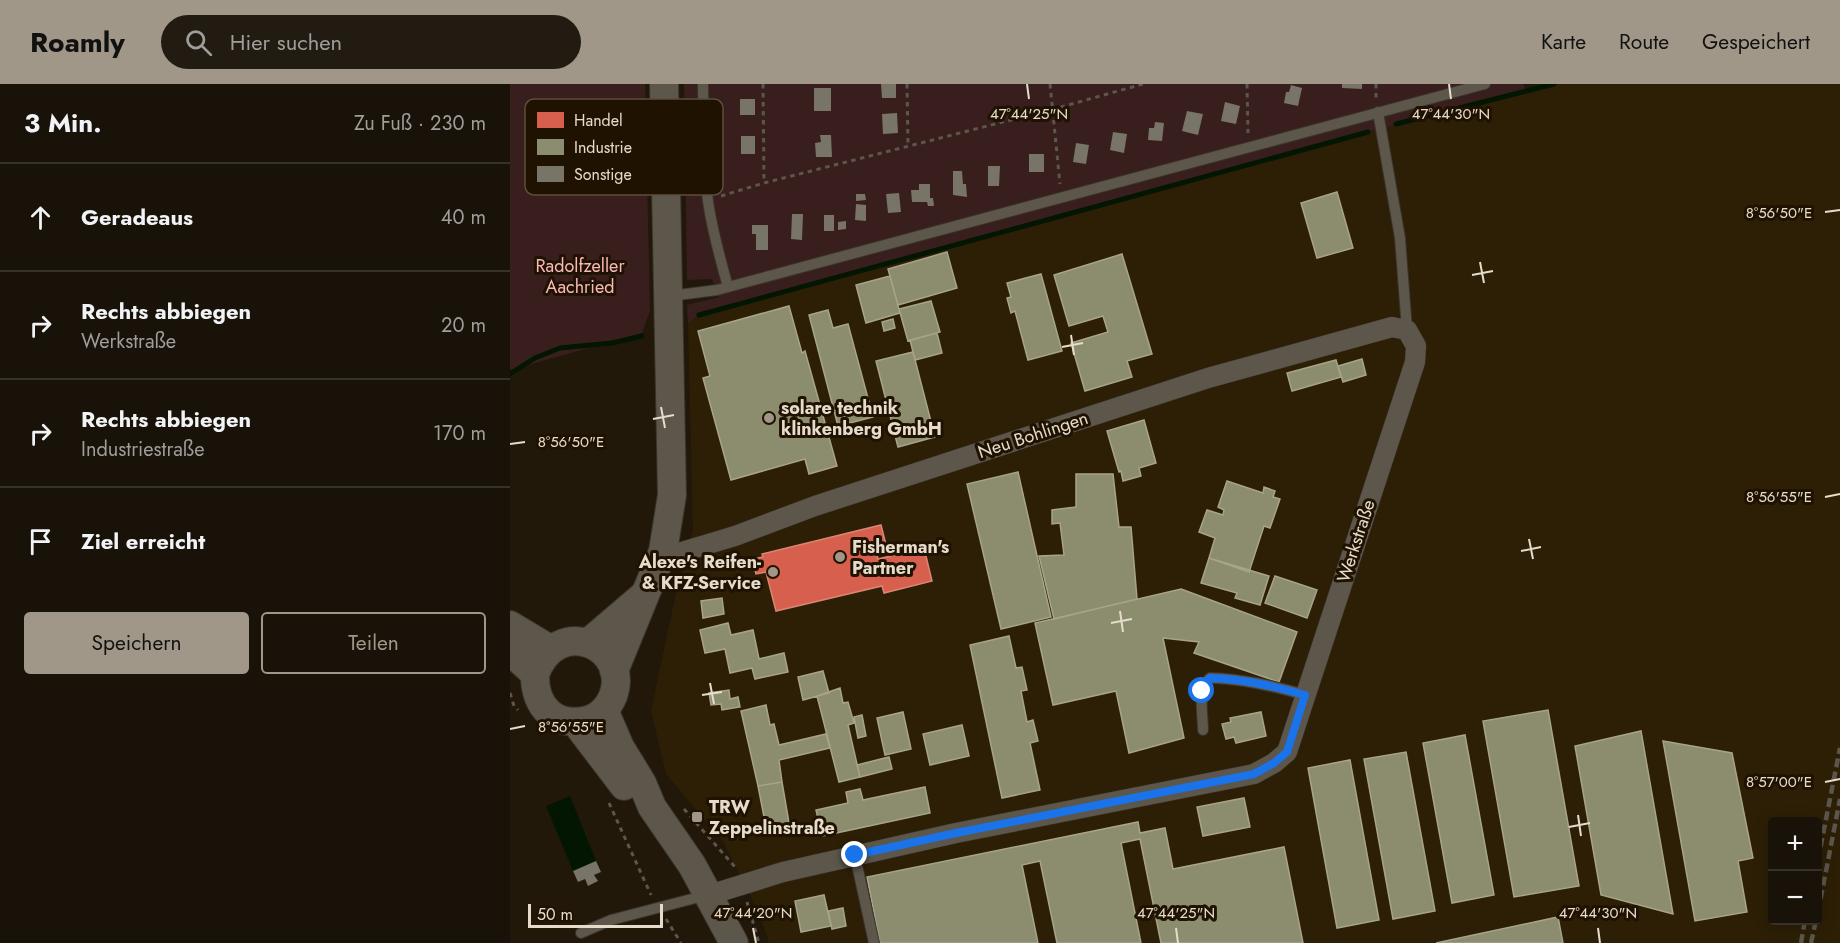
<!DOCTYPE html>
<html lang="de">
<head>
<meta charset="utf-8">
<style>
	:root { --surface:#191208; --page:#221b12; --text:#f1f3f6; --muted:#9f9e9c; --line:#373229; --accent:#a19788 }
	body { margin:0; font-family:Jost,sans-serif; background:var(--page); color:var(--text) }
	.controls { position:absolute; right:18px; bottom:18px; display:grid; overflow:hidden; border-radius:6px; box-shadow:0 3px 15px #0003 }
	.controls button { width:54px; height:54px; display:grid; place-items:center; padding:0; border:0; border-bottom:2px solid var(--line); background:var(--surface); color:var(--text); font:30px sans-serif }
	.scale { position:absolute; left:18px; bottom:15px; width:135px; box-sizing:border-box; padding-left:6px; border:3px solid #e6dccc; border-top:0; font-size:16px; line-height:21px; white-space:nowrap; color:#e6dccc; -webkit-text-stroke:4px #201200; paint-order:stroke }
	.stop { position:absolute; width:18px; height:18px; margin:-14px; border:4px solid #1a73e8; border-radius:50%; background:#fff }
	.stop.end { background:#1a73e8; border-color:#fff; box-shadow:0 2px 6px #0008 }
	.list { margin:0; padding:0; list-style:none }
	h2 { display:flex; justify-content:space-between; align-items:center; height:78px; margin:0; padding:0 24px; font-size:26px }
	h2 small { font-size:20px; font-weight:400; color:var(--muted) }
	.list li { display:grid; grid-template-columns:39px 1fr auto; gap:18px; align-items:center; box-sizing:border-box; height:108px; padding:0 24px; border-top:2px solid var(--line) }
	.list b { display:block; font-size:22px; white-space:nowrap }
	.list p { margin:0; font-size:20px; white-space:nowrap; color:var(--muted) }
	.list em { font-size:20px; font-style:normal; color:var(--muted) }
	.actions { display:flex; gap:12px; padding:18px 24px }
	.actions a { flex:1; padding:14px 0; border:2px solid var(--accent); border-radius:6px; text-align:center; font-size:21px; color:var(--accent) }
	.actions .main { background:var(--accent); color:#111 }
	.icon { flex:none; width:33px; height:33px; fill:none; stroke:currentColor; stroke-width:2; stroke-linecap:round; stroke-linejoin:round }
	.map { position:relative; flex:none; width:1330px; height:859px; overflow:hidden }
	header { display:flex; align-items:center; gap:36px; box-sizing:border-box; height:84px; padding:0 30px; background:var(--accent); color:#111 }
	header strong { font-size:28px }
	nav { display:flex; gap:33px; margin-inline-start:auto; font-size:21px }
	.search { width:420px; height:54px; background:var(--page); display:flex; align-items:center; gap:15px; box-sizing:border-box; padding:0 21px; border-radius:33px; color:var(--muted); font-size:22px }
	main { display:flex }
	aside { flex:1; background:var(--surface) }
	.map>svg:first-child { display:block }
	.built { fill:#2c1f06; fill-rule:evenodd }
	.green { fill:#381e1d }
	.water { fill:#031601 }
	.shops { fill:#d6604d; stroke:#db8573; stroke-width:1.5 }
	.industry { fill:#8c8c6e; stroke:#a7a48a; stroke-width:1.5 }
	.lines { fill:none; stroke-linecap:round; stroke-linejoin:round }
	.stream { stroke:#031601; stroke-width:5 }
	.building { fill:#787467 }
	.lane-casing { stroke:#3b342b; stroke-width:12 }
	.street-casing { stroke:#3b342b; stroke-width:21 }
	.secondary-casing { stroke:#3b342b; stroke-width:30 }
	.path { stroke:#5c564c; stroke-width:3; stroke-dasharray:4.5 4.5; stroke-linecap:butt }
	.lane { stroke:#5c564b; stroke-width:10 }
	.street { stroke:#5c564b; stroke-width:20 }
	.secondary { stroke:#5c564b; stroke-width:28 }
	.rail { stroke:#5c554b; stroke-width:4.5; stroke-dasharray:9 4.5; stroke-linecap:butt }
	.route { stroke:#1a73e8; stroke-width:8 }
	.ticks { fill:none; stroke:#e6dccc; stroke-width:2 }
	.poi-dot { fill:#a19788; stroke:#201200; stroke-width:2 }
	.labels { text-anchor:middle; stroke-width:6; stroke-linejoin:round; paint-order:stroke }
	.park-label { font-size:18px; fill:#f8b8b9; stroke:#201200 }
	.poi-label { font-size:18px; font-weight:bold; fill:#e6dccc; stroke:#201200; text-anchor:start }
	.street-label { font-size:18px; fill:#e6dccc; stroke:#201200 }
	.key { fill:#201200; stroke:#5b4f3d; stroke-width:1.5 }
	.key-label { font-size:16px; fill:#e6dccc }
	.ticks-label { font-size:15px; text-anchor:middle; fill:#e6dccc; stroke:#201200; stroke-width:6; stroke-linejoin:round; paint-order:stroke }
</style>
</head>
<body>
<header>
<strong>Roamly</strong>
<div class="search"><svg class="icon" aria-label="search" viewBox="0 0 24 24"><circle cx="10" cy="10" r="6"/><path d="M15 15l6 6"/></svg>Hier suchen</div>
<nav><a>Karte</a><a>Route</a><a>Gespeichert</a></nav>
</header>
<main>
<aside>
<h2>3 Min.<small>Zu Fuß · 230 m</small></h2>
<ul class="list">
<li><svg class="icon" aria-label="ahead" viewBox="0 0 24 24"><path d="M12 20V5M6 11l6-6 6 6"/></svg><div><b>Geradeaus</b></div><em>40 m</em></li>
<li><svg class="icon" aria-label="right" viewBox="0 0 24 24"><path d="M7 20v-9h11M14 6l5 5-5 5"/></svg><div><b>Rechts abbiegen</b><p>Werkstraße</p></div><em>20 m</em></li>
<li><svg class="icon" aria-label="right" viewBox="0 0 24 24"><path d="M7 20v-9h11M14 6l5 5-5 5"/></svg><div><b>Rechts abbiegen</b><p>Industriestraße</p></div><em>170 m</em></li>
<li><svg class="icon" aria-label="arrive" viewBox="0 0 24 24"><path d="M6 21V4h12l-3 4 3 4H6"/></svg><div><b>Ziel erreicht</b></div></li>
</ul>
<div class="actions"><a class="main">Speichern</a><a>Teilen</a></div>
</aside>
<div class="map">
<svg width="1330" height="859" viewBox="0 0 1330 859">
	<rect width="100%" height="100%" fill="#21180a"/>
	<path class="built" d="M1044 0H1330V859H259L250 831 214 759 156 690 141 627 167 504 183 445 178 240 189 231 858 48ZM1262 738H1308V836H1262Z"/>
	<path class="green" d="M0 0H135L140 227 132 249 0 286Z
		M174 0H1013L1017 7 858 48 189 231 178 240 177 221 209 213 202 195 177 196Z"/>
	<path class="water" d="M60 712 86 777 63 787 36 722Z"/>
	<path class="shops" d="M371 441 377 465 366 467 368 475 414 464 422 497 374 509 372 502 266 527 256 488 246 490 242 475 253 473 252 470Z"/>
	<path class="industry" d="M827 108 843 164 807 174 791 119Z
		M437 168 447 204 388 221 378 185Z
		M612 170 642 270 617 277 622 293 575 307 561 259 598 248 593 232 559 242 544 191Z
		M531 190 552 267 518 276 505 227 501 229 497 214 501 213 497 199Z
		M380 192 390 229 356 239 346 201Z
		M421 217 430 248 398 257 389 225Z
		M279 222 292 269 295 267 327 382 299 390 295 375 221 396 193 294 200 292 188 247Z
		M318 226 323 244 338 240 363 333 328 342 299 231Z
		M383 235 385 244 374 247 372 238Z
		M427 249 432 269 405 276 400 256Z
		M403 268 425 353 388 363 366 277Z
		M852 275 856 291 833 298 828 282Z
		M826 276 831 293 782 307 777 289Z
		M634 336 646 379 629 384 631 392 613 397 611 387 609 388 597 347Z
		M508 388 541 533 491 545 457 400Z
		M566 390H603L609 443H621L627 515 544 535 529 472 554 471 550 439 542 440V426L566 423Z
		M717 397 753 409 754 403 765 407 763 413 770 415 760 444 754 442 739 488 699 474 705 454 689 448 697 426 713 431 714 426 708 423Z
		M699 474 759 492 750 521 725 514 727 509 691 499Z
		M765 492 807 506 797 534 755 519Z
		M671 505 787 548 769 598 684 569 689 558 653 554 674 654 619 669 606 607 543 621 525 539Z
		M212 514 214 530 193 534 191 517Z
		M218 539 221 551 243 546 249 575 274 569 278 588 245 595 242 584 220 589 215 565 195 569 190 546Z
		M499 552 506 584 512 583 517 606 511 607 517 638 523 636 528 657 520 659 530 706 492 714 460 561Z
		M313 587 319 609 293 616 288 593Z
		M330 604 333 619 338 618 344 639 338 641 350 693 329 698 307 612Z
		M219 606 220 615 228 613 230 623 212 626 211 620 201 621 199 609Z
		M256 621 260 641 264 640 269 661 316 650 320 664 269 676 272 698 248 702 231 627Z
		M1038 626 1069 802 1004 813 973 637Z
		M393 628 401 665 375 671 367 634Z
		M751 628 756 652 726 659 724 653 716 655 712 640 721 638 720 634Z
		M352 631 356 652 348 654 344 633Z
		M452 641 459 672 420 681 413 650Z
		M1131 647 1163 830 1091 811 1065 662Z
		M955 651 984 811 942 819 913 659Z
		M1153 657 1222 669 1243 774 1228 777 1237 828 1185 837Z
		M896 668 925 827 883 835 854 675Z
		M379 673 382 685 350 693 347 681Z
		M840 676 869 836 827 844 798 684Z
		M272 698 279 739 256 743 248 702Z
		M415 703 420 729 312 752 306 726 338 719 336 708 350 705 353 716Z
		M734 714 740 743 693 752 687 723Z
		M628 738 630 749 655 744 663 785 774 763 793 859H651L630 755 611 759 631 859H547L530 777 512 781 528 859H370L357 793Z
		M314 811 321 842 291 848 285 817Z
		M333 824 336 842 322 845 318 827Z
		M1048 833 1053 859H926Z"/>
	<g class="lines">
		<path class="stream" d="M886 40 1044 0
			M189 231 858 48
			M0 290 25 274 50 264 102 259 132 252"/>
	</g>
	<path class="building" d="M371 0H386V14H372Z
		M832 0H852V5L832 4Z
		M781 1 792 4 788 22 774 19 776 8H779Z
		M304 4H321V27H304Z
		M230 15H245V31H230Z
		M715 18 730 22 726 40 711 37Z
		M677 27 693 30 688 51 672 47Z
		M387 29 388 49 373 50 372 30Z
		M645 38 654 39 652 57 638 56 639 44H644Z
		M603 48 617 50 614 69 600 66Z
		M310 51H321L322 73H306L305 59 311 58Z
		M231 52H245V70H231Z
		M566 59 579 61 576 80 563 78Z
		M519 70H534V88H519Z
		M478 82H490L489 102H478Z
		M443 87H452L453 100H456L457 113 443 111Z
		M409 100H420V114H423L424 122H418L417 118H402L401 106H409Z
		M389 109 391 128 378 129 376 110Z
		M346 110H355L356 116 346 117Z
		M346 120 356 121V137L345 136Z
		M282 130H293L292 156 281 155Z
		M314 131H324V147H314Z
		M336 137V145L328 146V138Z
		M242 141H258V166H246V150H242Z
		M86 777 91 788 84 791 88 797 78 802 75 795 68 798 63 787Z"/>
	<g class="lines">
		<g class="lane-casing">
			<path id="lane" d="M193 0C194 39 192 78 198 117 202 146 210 174 218 203
				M868 28 890 154 897 246
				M160 212 207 206 975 0
				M693 646C693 631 687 605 700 594 734 595 763 602 795 611
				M345 772 364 859
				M71 849 101 836 197 811"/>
		</g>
		<g class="street-casing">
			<path id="street" d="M153 467 165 470 225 452 305 422 698 294 882 243 897 246 906 262 905 278 777 668 764 679 744 690 446 749 273 788 199 811"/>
		</g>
		<g class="secondary-casing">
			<path id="secondary" d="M0 541 40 565
				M78 559 133 512
				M0 567 25 590C24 623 46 646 81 635 91 631 99 622 103 612 121 563 48 529 25 590
				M104 587 153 467 162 411 154 0
				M94 626 110 663 132 699 142 723 182 781 224 859
				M66 639 114 702"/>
		</g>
		<path class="path" d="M253 0 254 99
			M397 0 398 61
			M540 0 550 100
			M737 0 738 49
			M866 0V15
			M211 112 254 99 544 25 633 0
			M0 609 4 622 8 626
			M99 719 141 811
			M174 725 225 783
			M237 818 249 859
			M156 835 171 859"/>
		<use href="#lane" class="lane"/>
		<use href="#street" class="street"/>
		<use href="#secondary" class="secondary"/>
		<path class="rail" d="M1308 776 1330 664
			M1308 828 1330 715
			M1291 859 1295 836
			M1301 859 1306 836"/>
	</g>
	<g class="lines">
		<path class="route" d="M345 771 446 749 744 690 764 679 777 668 795 611C763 602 734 595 700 594L695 598 692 607"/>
	</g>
	<path class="ticks" d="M517 0 519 15M939 0 941 15M1315 128 1330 126M970 178 974 199M962 191 983 187M561 251 564 271M552 263 573 259M151 323 155 344M143 335 164 331M0 360 15 358M1315 413 1330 410M1019 455 1023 475M1011 467 1031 463M610 527 613 548M601 539 622 535M200 599 204 620M192 611 212 608M0 645 15 642M1315 698 1330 695M1068 731 1071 752M1059 743 1080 739M243 844 246 859M666 844 668 859M1088 844 1090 859"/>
	<g class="poi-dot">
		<circle cx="259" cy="334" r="6"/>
		<circle cx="330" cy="473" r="6"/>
		<circle cx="263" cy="488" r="6"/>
		<rect x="181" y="727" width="12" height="12" rx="3"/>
	</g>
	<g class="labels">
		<g class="park-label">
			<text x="70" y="188">Radolfzeller<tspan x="70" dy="21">Aachried</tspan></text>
		</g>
		<g class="poi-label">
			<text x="271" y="330">solare technik<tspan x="271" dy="21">klinkenberg GmbH</tspan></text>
			<text x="342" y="469">Fisherman's<tspan x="342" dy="21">Partner</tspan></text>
			<text x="251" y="484" text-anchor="end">Alexe's Reifen-<tspan x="251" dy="21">&amp; KFZ-Service</tspan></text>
			<text x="199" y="729">TRW<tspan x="199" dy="21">Zeppelinstraße</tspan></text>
		</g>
		<g class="street-label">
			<text transform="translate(523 351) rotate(-18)" y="6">Neu Bohlingen</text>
			<text transform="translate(846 457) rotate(-72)" y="6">Werkstraße</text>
		</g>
	</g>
	<rect x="15" y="15" width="198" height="96" rx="9" class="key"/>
	<rect x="27" y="28" width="27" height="16" fill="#d6604d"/>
	<rect x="27" y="55" width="27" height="16" fill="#8c8c6e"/>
	<rect x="27" y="82" width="27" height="16" fill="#787467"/>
	<g class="key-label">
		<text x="64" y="42">Handel</text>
		<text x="64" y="69">Industrie</text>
		<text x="64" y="96">Sonstige</text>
	</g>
	<g class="ticks-label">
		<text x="519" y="35">47°44'25"N</text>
		<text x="941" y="35">47°44'30"N</text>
		<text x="1269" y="134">8°56'50"E</text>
		<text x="61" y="363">8°56'50"E</text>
		<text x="1269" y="418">8°56'55"E</text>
		<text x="61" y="648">8°56'55"E</text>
		<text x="1269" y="703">8°57'00"E</text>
		<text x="243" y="834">47°44'20"N</text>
		<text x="666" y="834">47°44'25"N</text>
		<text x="1088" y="834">47°44'30"N</text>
	</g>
</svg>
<div class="controls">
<button>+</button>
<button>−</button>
</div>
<div class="scale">50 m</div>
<div class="stop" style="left:692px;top:607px"></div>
<div class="stop end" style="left:345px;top:771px"></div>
</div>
</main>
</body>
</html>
